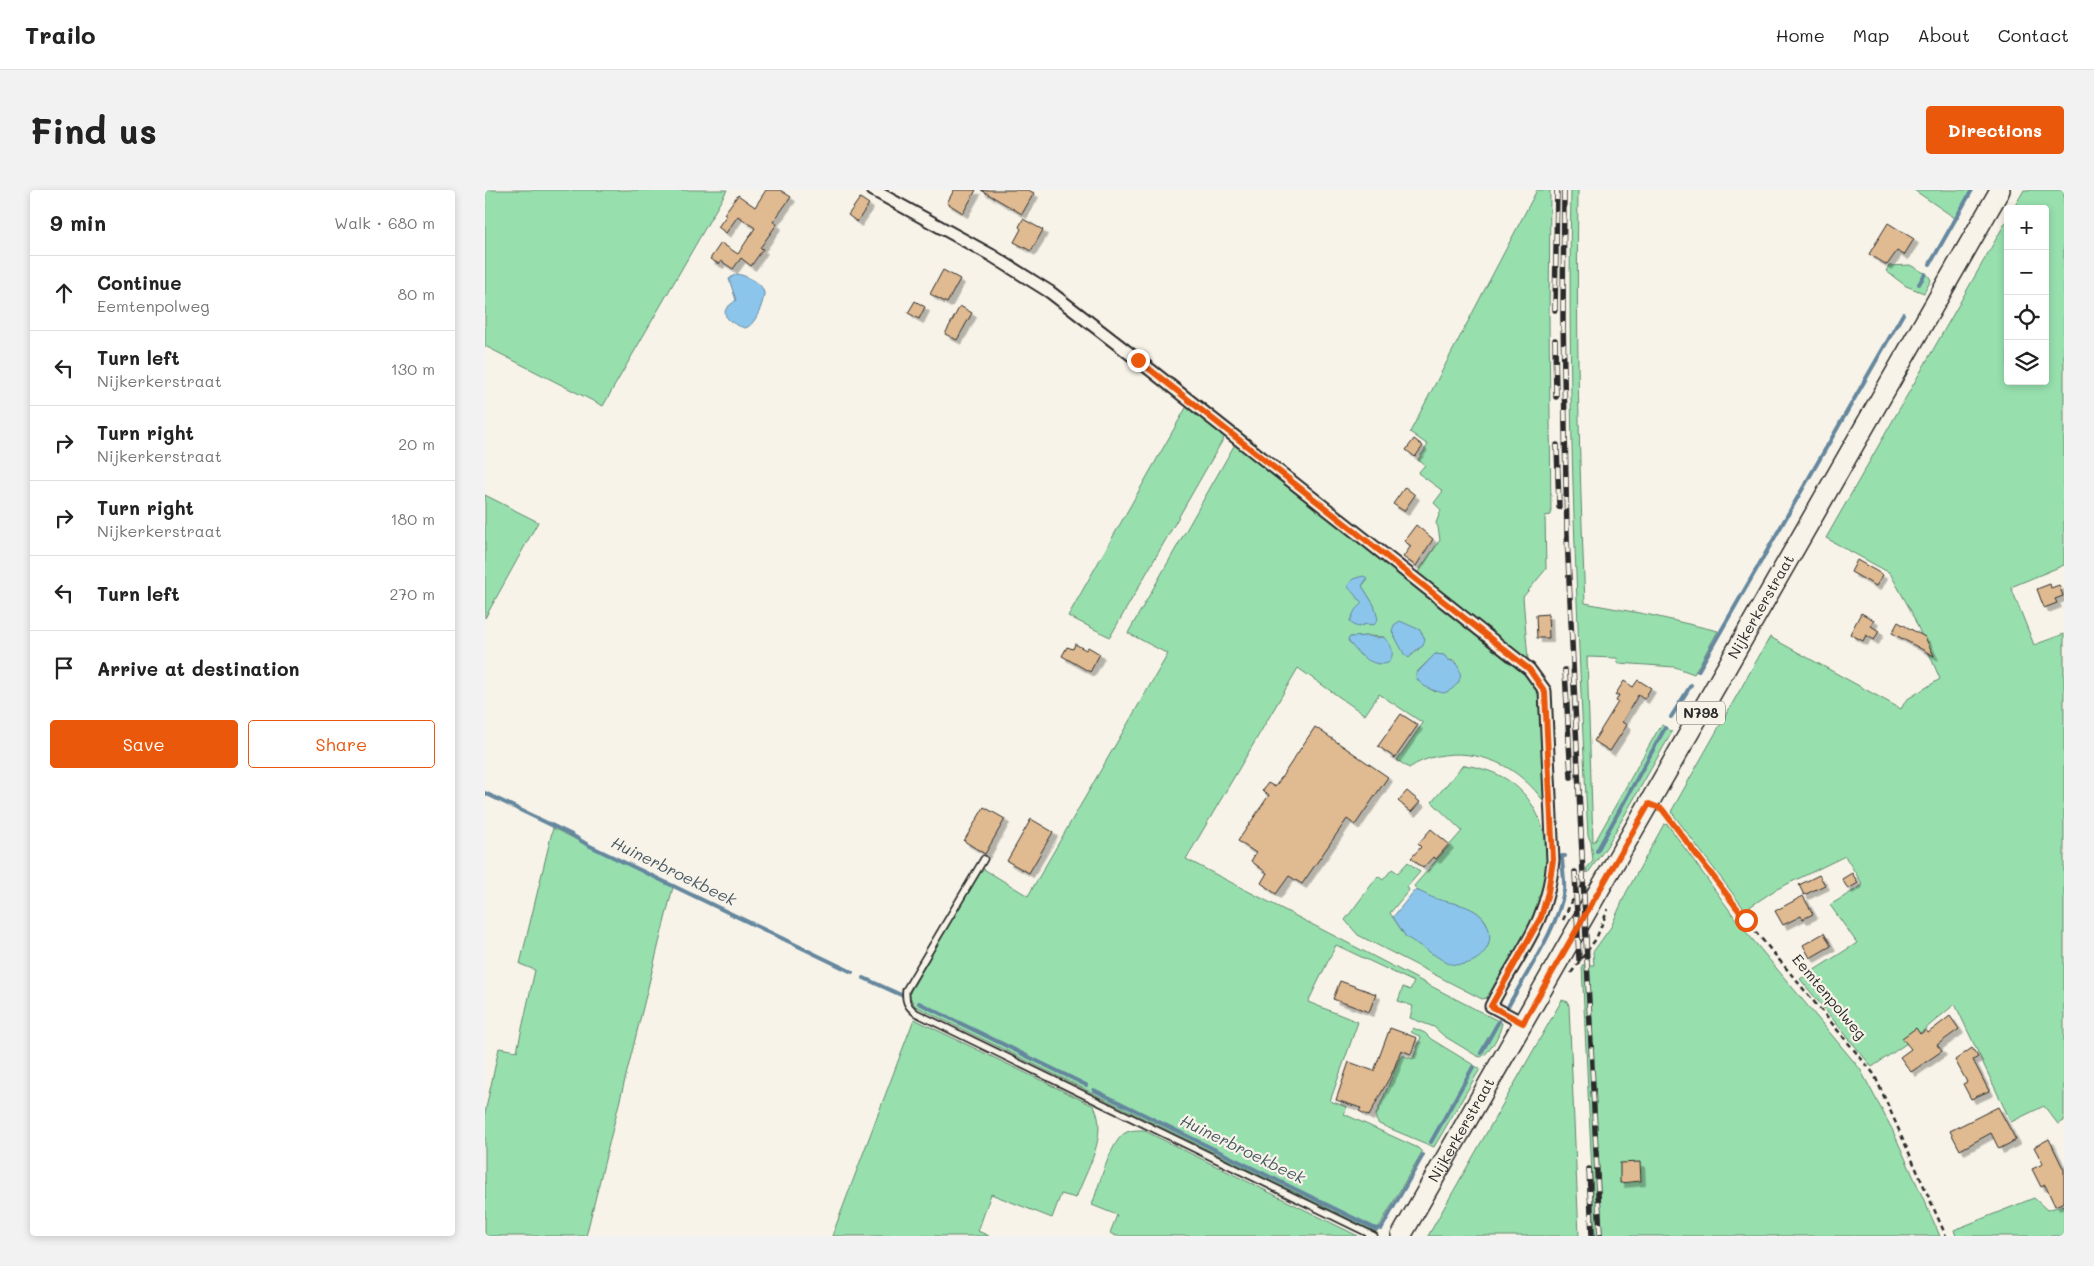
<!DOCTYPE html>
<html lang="en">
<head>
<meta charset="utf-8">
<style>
	:root { --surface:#fff; --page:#f2f2f2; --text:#222; --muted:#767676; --line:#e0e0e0; --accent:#ea580c }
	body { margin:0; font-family:Mali,sans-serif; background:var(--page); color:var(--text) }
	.controls { position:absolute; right:15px; top:15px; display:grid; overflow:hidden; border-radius:5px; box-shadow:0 2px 8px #0003 }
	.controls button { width:45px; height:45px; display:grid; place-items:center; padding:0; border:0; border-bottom:1px solid var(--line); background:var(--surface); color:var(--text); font:25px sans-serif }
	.stop { position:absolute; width:15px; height:15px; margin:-11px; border:4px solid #ea580c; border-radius:50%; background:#fff }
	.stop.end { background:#ea580c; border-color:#fff; box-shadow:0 1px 5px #0008 }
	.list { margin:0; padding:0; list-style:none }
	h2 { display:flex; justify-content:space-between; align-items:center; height:65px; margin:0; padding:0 20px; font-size:21px }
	h2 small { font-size:16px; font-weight:400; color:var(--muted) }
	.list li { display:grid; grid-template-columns:32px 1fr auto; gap:15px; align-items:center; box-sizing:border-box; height:75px; padding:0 20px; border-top:1px solid var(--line) }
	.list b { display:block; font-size:19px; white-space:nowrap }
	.list p { margin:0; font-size:16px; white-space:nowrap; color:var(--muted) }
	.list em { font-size:16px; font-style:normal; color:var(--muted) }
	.actions { display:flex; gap:10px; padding:15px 20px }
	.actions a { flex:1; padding:11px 0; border:1px solid var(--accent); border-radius:5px; text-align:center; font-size:18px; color:var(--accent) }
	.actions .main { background:var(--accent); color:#fff }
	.icon { flex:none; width:28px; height:28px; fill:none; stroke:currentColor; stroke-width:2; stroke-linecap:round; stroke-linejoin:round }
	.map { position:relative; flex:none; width:1579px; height:1046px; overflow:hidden; border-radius:5px }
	header { display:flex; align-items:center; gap:30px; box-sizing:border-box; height:70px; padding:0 25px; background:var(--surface); border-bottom:1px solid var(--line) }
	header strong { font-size:24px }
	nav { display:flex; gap:28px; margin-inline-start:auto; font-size:18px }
	.intro { display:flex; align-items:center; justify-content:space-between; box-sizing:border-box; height:120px; padding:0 30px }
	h1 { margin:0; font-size:35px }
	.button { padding:12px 22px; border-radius:5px; background:var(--accent); color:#fff; font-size:18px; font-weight:700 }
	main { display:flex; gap:30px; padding:0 30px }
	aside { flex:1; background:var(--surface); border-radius:5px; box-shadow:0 2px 8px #0003 }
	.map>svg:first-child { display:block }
	.green { fill:#97e0ae; stroke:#61866c; fill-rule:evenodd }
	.water { fill:#8cc5eb; stroke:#65879e }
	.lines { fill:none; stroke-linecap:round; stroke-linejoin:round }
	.stream { stroke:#65879e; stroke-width:4 }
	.building { fill:#e0ba91; stroke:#2b2b2b; filter:url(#shadow) }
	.service-casing { stroke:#2b2b2b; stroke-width:9 }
	.minor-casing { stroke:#2b2b2b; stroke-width:15 }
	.primary-casing { stroke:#2b2b2b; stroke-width:22 }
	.path { stroke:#2b2b2b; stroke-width:2.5; stroke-dasharray:5 4; stroke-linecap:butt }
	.service { stroke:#f7f3e8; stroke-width:5.5 }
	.minor { stroke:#f7f3e8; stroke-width:11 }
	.primary { stroke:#f7f3e8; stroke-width:19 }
	.rail-casing { stroke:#2b2b2b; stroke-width:5.5 }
	.rail { stroke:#f7f3e8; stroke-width:4; stroke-dasharray:11; stroke-linecap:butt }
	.route { stroke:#ea580c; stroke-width:6 }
	.labels { text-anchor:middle; stroke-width:4.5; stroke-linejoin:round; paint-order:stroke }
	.shield { fill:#f7f3e8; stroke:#686764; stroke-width:1 }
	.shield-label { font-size:14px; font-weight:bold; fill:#2b2b2b }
	.street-label { font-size:15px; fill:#2b2b2b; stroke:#f7f3e8 }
	.water-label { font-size:16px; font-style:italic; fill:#485965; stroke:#f7f3e8 }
</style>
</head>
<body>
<header>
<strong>Trailo</strong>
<nav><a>Home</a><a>Map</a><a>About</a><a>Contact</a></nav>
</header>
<div class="intro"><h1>Find us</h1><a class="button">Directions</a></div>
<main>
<aside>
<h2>9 min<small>Walk · 680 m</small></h2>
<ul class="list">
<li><svg class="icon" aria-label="ahead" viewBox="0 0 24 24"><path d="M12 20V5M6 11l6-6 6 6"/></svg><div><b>Continue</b><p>Eemtenpolweg</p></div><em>80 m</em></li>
<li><svg class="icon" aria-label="left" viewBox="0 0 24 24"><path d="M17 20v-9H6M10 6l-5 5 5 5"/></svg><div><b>Turn left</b><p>Nijkerkerstraat</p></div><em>130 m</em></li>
<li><svg class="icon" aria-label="right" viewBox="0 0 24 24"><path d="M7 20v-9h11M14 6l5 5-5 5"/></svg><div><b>Turn right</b><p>Nijkerkerstraat</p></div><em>20 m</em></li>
<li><svg class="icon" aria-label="right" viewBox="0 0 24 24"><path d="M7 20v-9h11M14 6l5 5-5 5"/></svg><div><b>Turn right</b><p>Nijkerkerstraat</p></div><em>180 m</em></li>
<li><svg class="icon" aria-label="left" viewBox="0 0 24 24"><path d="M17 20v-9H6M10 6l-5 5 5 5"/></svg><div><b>Turn left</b></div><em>270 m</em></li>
<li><svg class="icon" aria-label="arrive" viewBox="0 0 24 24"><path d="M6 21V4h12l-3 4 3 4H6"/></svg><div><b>Arrive at destination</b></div></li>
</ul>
<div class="actions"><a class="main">Save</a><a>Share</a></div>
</aside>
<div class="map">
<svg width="1579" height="1046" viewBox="0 0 1579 1046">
	<defs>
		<filter id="shadow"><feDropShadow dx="4.5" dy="4.5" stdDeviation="0" flood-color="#0004"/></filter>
	</defs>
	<rect width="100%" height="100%" fill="#f7f3e8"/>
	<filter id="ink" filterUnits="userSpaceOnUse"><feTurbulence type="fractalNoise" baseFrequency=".02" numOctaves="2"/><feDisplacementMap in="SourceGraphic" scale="10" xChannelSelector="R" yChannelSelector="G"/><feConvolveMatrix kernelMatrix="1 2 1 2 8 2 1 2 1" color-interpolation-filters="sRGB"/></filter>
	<g filter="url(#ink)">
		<path class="green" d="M0 0H242L118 216 0 156Z
			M1052 0H1065L1064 130 1066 325 1060 326 1061 379 1038 407 1043 470 950 398 931 385 955 350 953 337 951 333 956 320 949 313 958 301 933 283 940 275 933 270 943 255 925 242Z
			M1086 0H1093C1091 138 1094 275 1100 413L1165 425 1233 441 1209 484 1190 477 1133 473 1132 468 1102 467 1108 652 1111 650 1174 538 1177 535 1187 542 1122 656 1103 683 1101 679 1108 671 1106 652 1103 646C1092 431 1082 216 1086 0Z
			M1429 0H1486L1470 28Z
			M1539 0H1579V375L1526 397 1549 455 1579 444V931L1573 934 1559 916 1526 932 1470 814 1428 849 1387 877 1315 789 1372 753 1345 715 1378 695 1360 666 1290 700 1260 720 1188 624 1187 620 1285 447 1416 519 1421 510 1455 489 1426 421 1405 383 1341 348 1523 28V191H1560V19H1528Z
			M1425 75 1443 85 1446 90 1439 103 1421 96 1401 81 1404 76Z
			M702 216 740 246 625 447 583 426Z
			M750 254 1041 480 1055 501 1061 614C1054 605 1046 595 1037 588 1007 562 958 555 924 578L912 570 938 533 894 504 880 525 813 478 701 669 1017 833C1015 844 1006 862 996 867L992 866 959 846 949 837 925 828 928 816 913 811 918 797 925 800 929 792 851 755 823 812 873 832 845 911 862 917 859 924 933 958 937 962 891 1042 430 816 425 807V802L497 678 543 706 683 464 643 443ZM873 387 882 390 877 396 889 415 883 434 868 435 865 430 877 413ZM935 440 940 449 935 458 926 466 918 461 907 441ZM884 446 899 447 893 474 875 465 863 450 865 447ZM950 464 959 465 963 470 970 471 975 483 950 502C942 496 931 494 931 483Z
			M0 305 53 332 0 428Z
			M978 575C1054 584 1074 650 1056 716 1054 725 1046 735 1041 743 1030 764 1018 785 1006 807L997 809 873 745 860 730 893 686 898 690 907 679 913 683 923 672 935 682 922 697 924 700 905 723 921 747 1003 755C1013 704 947 722 929 696L977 641 947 612Z
			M1179 634 1183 635 1253 732 1375 879 1407 939 1455 1046H1110L1097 775H1109L1108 762 1126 737 1141 703Z
			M68 638 188 697 101 1046H0V923L14 858 32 861 50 780 35 774Z
			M1077 810 1083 812 1084 816 1094 1046H943Z
			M429 829 609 916C624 945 601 981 591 1008L576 1004 567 1028 506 1004 493 1041 504 1046H347Z
			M928 838 940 843 946 849 995 879 949 957 894 934 891 930V925L916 865 928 869 936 847 926 842Z
			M658 940 668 945 873 1046H631L625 1043 632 1025 607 1015C613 999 626 948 642 942 646 940 653 940 658 940Z
			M1549 1008 1562 1020 1579 1015V1046H1471L1469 1040Z"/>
		<path class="water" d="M251 84C260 85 279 93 279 104 278 114 270 136 260 138 253 136 236 129 241 119 243 116 248 113 251 110L244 89Z
			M878 386 882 388 877 396 889 415 893 429 889 435 881 434 873 437 868 435 865 431 870 420 877 413 863 397V395L868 389Z
			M915 431 935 440 940 449 938 456 931 460 924 468 919 464 907 441 909 435Z
			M884 446 891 448 898 447C907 454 911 464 903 473 887 478 871 463 863 450L865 447Z
			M950 464 959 465 963 470C973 471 979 484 973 493 969 498 965 501 959 503 948 501 931 495 931 484Z
			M930 700C938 702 944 707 952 709 968 714 986 714 998 728 1018 754 990 782 962 773L921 747 908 727Z"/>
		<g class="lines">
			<path class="stream" d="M1445 74 1487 0
				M1434 94 1440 84
				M1213 481 1418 124
				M1186 527 1206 495
				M0 603 85 644 103 655 367 782
				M1112 661 1180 538
				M379 788 416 805
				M434 813 601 895
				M1024 815C1042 782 1074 736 1079 700 1080 690 1077 677 1077 666H1080
				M996 863 1014 831
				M609 900 891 1039 896 1038
				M946 952 988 877
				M896 1039 938 965"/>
		</g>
		<path class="building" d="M281 0H295L306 7 288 32 292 34 275 58 278 59 266 76 256 68 248 79 236 71 234 74 225 69 236 53 253 64 270 38 253 26 241 43 233 37 241 26 239 24 247 13 253 5 270 17Z
			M469 0H491L478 23 462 13Z
			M496 0H543L549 3 537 24Z
			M375 8 384 14 372 32 363 25Z
			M538 29 558 40 546 61 529 52 536 39 534 37Z
			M1403 33 1429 49 1419 65 1412 61 1402 75 1384 64Z
			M458 80 475 89 462 113 445 104Z
			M430 111 440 117 434 129 423 123Z
			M475 116 487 123 472 150 460 144Z
			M929 249 938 256 930 267 921 260Z
			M920 297 930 305 919 321 908 314Z
			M931 335 948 349 931 376 918 367 926 356 919 351Z
			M1372 370 1398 385 1391 396 1366 382Z
			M1565 394 1566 398 1574 395 1578 406 1570 409 1572 413 1559 418 1552 399Z
			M1376 423 1389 430 1386 436 1394 441 1389 450 1381 445 1378 451 1365 444Z
			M1063 424 1064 448H1052L1051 425Z
			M1413 432 1440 447 1449 466 1407 443Z
			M590 454 601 460 603 457 615 464 605 482 577 466 582 457 588 459Z
			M1153 490 1166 498 1159 509 1153 505 1137 532 1142 535 1125 561 1109 551 1133 512 1131 511 1134 505H1130L1139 491 1148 497Z
			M916 524 933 535 910 568 893 556Z
			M830 537 903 587 870 635 862 629 817 694 804 686 791 704 776 693 782 683 766 671 771 663 753 651 784 605 777 601 783 593 790 597Z
			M922 601 935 612 926 622 913 611Z
			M499 617 520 629 500 664 479 651Z
			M546 629 568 642 544 683 522 671Z
			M946 639 964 654 951 669 948 667 938 678 926 668 936 657 933 654Z
			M1367 683 1373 693 1363 699 1357 689Z
			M1334 685 1340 695 1319 705 1314 695Z
			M1318 706 1328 724 1318 729 1316 726 1298 735 1290 721Z
			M1339 743 1346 756 1325 768 1318 755Z
			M855 791 891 804 884 822 848 809Z
			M1465 826 1474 839 1452 855 1457 861 1426 882 1415 867 1426 859 1417 848 1431 838 1435 844 1441 840 1443 843Z
			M905 838 932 848 926 864 916 860 908 881 884 926 874 921 876 918 851 910 864 872 889 881Z
			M1487 858 1493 867 1488 870 1504 901 1486 909 1478 894 1482 892 1470 870Z
			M1513 917 1531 950 1514 959 1506 943 1475 960 1465 941Z
			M1564 949 1579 980V1012L1570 1016 1560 995 1556 997 1547 979 1558 974 1549 957Z
			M1155 972 1156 991 1135 993V973Z"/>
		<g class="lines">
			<g class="service-casing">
				<path id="service" d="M499 669 421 800C420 811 422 816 431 823L889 1046"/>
			</g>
			<g class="minor-casing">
				<path id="minor" d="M388 0 506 65 565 102 653 170 1044 479 1060 501 1068 670C1063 735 1033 762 1006 816L1038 833"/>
			</g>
			<g class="primary-casing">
				<g id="primary">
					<path id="s1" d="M916 1046 1515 0"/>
				</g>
			</g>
			<path class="path" d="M1178 620 1261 730 1389 884 1461 1046
				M1078 730 1086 713 1097 696
				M1086 783 1111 749 1123 719"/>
			<use href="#service" class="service"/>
			<use href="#minor" class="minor"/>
			<use href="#primary" class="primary"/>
			<g class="rail-casing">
				<path id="rail" d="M1079 0 1078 128 1082 346 1115 1046
					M1070 120 1072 0
					M1070 150 1071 207
					M1072 255 1074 317
					M1080 480 1086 587
					M1090 682 1094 769
					M1104 979 1107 1046"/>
			</g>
			<use href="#rail" class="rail"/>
		</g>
	</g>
	<g class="lines" filter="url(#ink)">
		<path class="route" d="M653 170 1044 479 1060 502 1068 670 1063 702 1056 727 1006 816 1038 833 1164 614 1177 619 1261 730"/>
	</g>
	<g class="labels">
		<rect class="shield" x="1192" y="511.5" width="48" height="23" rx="4"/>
		<g class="shield-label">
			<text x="1216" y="528">N798</text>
		</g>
		<g class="street-label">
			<text dy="5" stroke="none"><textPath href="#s1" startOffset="725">Nijkerkerstraat</textPath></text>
			<text transform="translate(1344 807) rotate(50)" y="5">Eemtenpolweg</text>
			<text dy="5" stroke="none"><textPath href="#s1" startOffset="122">Nijkerkerstraat</textPath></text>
		</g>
		<g class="water-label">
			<text transform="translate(189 681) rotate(26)" y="6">Huinerbroekbeek</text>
			<text transform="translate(758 959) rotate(26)" y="6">Huinerbroekbeek</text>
		</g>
	</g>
</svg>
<div class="controls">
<button>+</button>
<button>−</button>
<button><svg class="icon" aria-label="locate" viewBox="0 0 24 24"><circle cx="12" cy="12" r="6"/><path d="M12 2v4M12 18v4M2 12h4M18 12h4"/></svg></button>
<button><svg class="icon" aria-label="layers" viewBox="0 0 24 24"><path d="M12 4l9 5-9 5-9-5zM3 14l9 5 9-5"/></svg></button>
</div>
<div class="stop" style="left:1261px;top:730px"></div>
<div class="stop end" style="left:653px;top:170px"></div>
</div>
</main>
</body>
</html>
